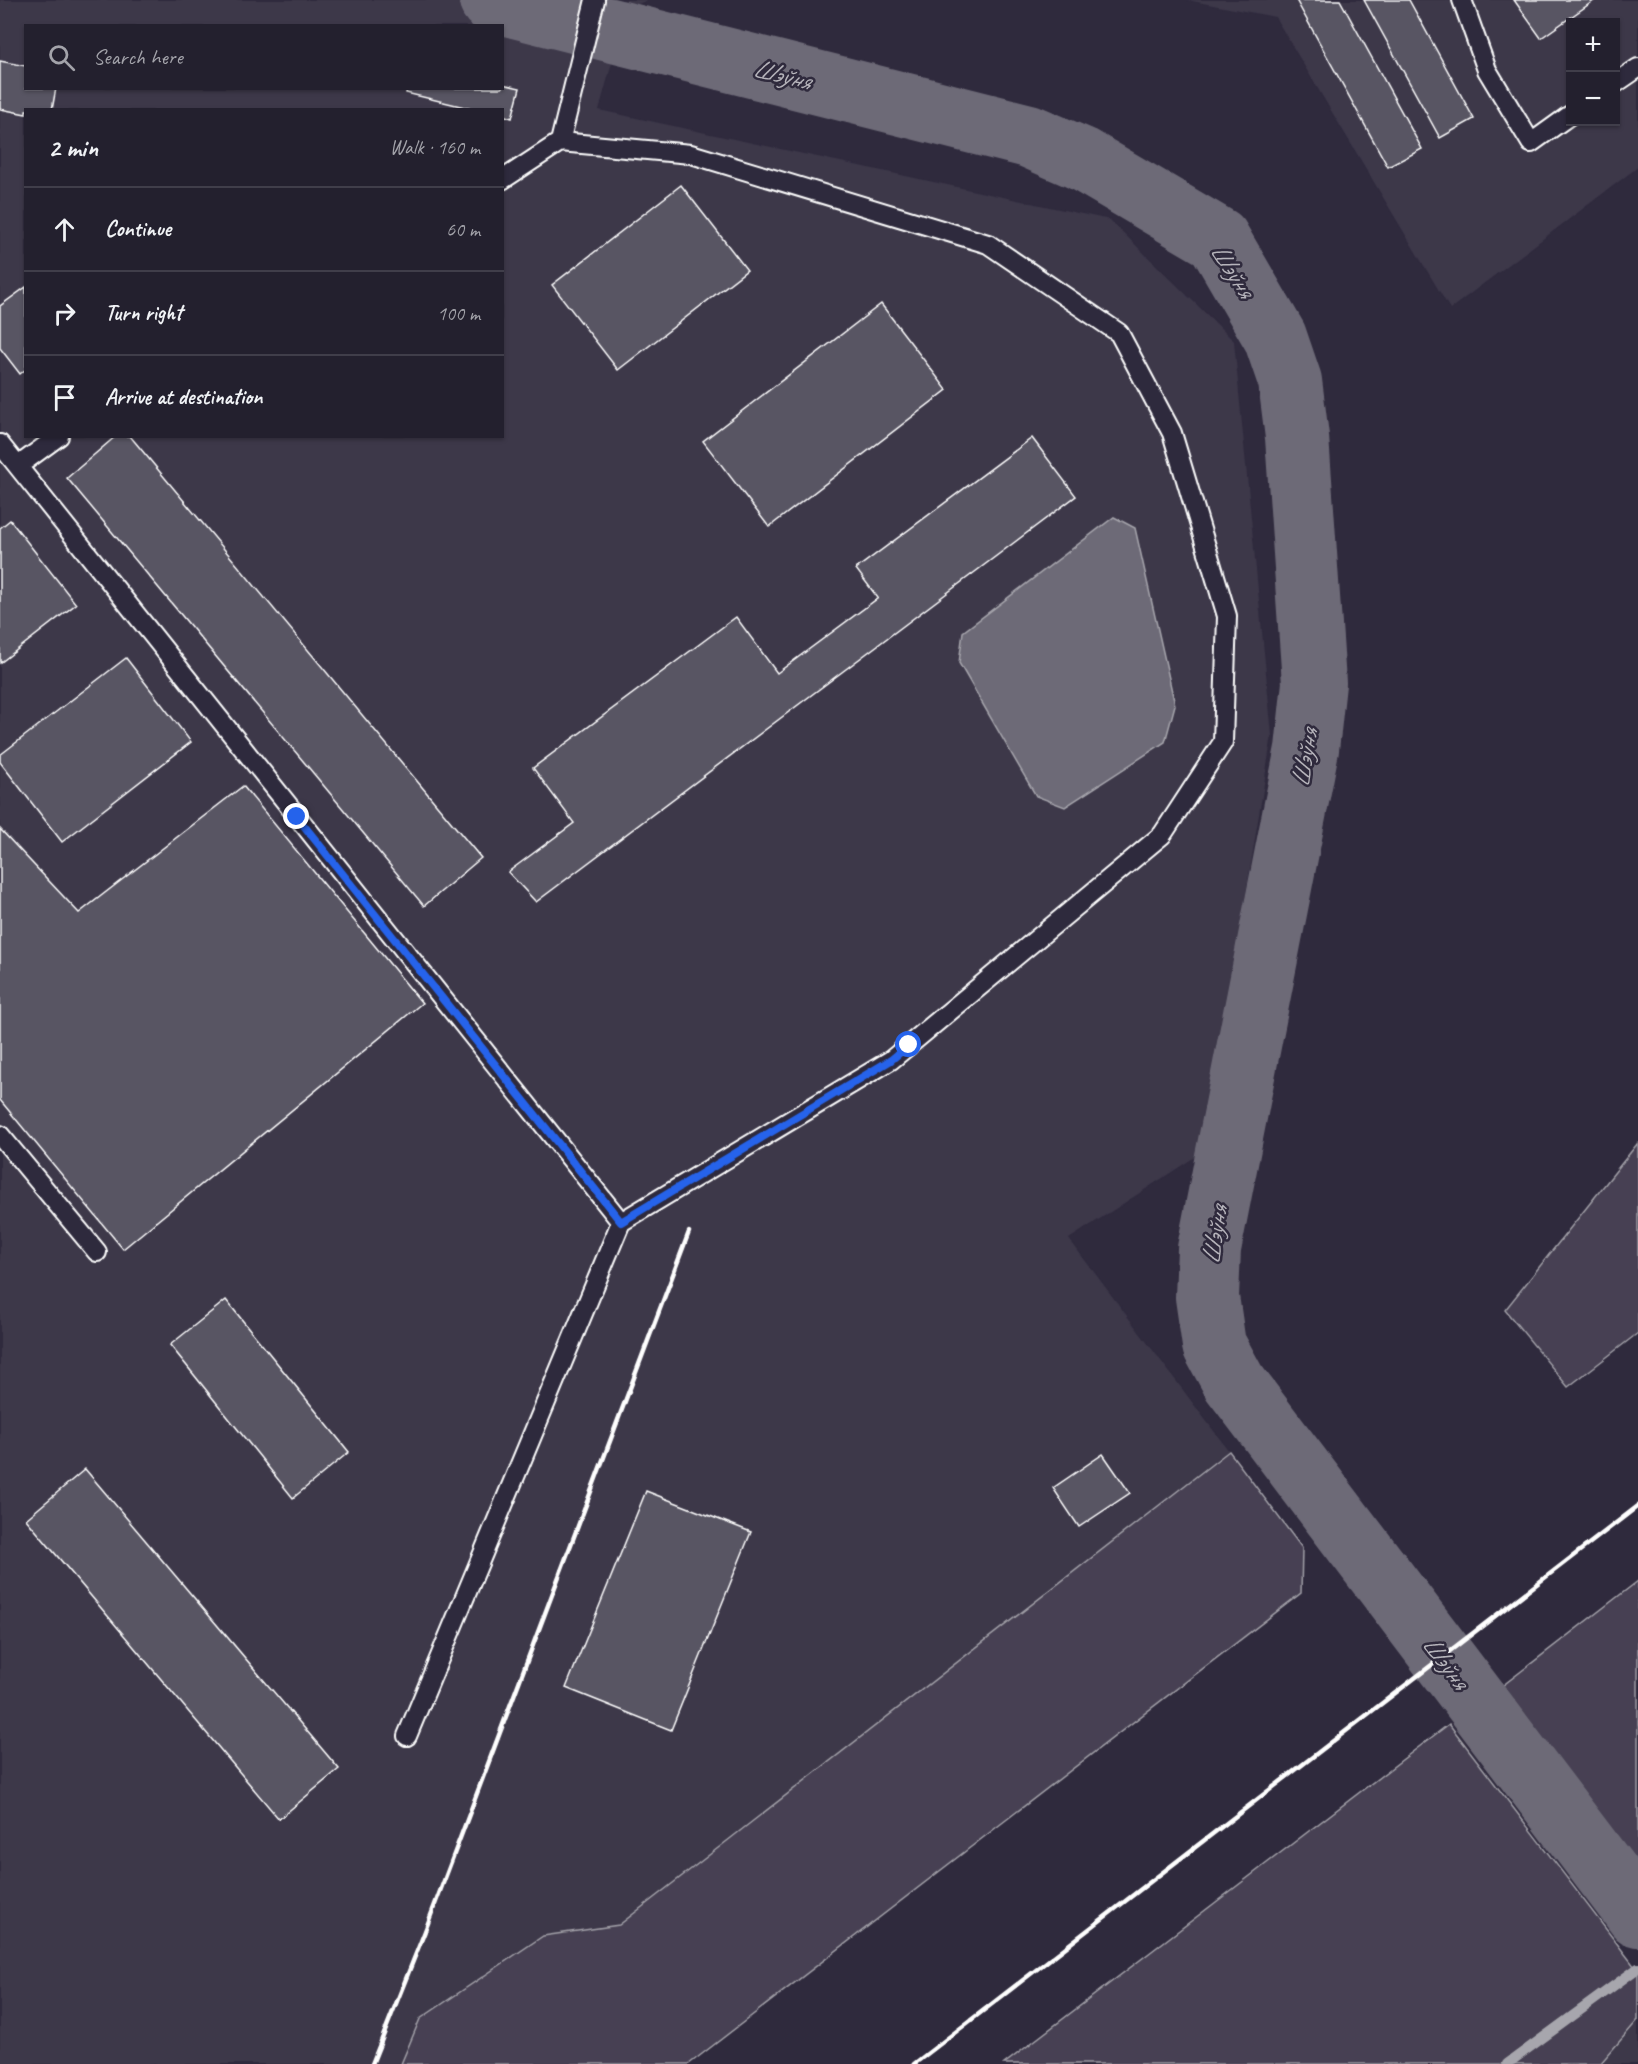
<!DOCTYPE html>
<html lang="en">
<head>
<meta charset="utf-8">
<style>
	:root { --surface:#23202e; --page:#2b2836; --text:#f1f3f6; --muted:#a3a3aa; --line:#403e4a }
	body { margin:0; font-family:Caveat,sans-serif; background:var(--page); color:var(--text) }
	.controls { position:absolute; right:18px; top:18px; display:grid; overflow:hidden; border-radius:0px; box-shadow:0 2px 4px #0004 }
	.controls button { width:54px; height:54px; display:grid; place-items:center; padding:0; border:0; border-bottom:2px solid var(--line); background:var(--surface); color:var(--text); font:30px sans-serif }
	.stop { position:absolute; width:18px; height:18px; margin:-14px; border:4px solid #2563eb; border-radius:50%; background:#fff }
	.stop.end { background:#2563eb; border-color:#fff; box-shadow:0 2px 6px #0008 }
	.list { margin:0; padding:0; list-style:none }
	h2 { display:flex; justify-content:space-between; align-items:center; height:78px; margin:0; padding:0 24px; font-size:26px }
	h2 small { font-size:20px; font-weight:400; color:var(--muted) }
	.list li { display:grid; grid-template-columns:39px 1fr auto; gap:18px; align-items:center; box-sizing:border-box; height:84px; padding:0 24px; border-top:2px solid var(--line) }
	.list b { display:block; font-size:22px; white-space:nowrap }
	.list em { font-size:20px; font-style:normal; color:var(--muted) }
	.icon { flex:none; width:33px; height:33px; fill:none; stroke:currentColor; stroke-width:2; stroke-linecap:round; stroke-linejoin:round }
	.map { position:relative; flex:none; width:1638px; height:2064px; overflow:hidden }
	.search { position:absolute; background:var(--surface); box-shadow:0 2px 4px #0004; left:24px; top:24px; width:480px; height:66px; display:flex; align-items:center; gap:15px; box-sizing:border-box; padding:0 21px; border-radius:0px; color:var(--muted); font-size:22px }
	.panel { position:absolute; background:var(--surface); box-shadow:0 2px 4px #0004; left:24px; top:108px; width:480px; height:330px; border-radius:0px }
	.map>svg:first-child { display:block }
	.built { fill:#3c3749; fill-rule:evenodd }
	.green { fill:#464152; stroke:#a2a0a8; stroke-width:1.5 }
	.water { fill:#6d6a77; stroke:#a7a6ad; stroke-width:1.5 }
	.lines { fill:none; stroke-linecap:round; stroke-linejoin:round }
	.stream { stroke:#a7a6ad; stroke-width:10 }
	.river { stroke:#6d6a77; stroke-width:64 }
	.building { fill:#595564; stroke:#fff; stroke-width:1.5 }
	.service-casing { stroke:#fff; stroke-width:22 }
	.service { stroke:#2f2a3d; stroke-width:18 }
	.rail { stroke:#fff; stroke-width:4.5 }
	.route { stroke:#2563eb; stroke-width:8 }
	.labels { text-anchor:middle; stroke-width:5; stroke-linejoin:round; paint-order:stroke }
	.water-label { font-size:26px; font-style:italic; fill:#b6b4bb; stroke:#2f2a3d }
</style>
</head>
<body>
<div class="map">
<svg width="1638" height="2064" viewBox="0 0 1638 2064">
	<rect width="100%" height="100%" fill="#2f2a3d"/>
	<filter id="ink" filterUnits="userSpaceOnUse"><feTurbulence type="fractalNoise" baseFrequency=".0167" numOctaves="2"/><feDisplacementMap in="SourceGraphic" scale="12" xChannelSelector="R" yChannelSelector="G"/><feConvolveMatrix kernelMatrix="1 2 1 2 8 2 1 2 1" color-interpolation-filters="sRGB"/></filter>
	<g filter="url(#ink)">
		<path class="built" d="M0 0H648L627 8 599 110 1110 220 1234 341 1272 735 1204 1151 1069 1239 1229 1451 619 1925 543 1936 421 2019 401 2064H0ZM26 26H502V88H26ZM26 110H502V436H26Z
			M1187 0H1638V167L1450 309 1275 17ZM1570 22H1616V122H1570Z
			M1638 2020V2064H1600Z"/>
		<path class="green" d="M1638 1143V1333L1568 1387 1505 1310Z
			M1229 1451 1302 1548 1301 1593 689 2064H401L420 2019 543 1936 619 1925Z
			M1638 1581V1878L1497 1690Z
			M1449 1724 1638 1971V2020L1600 2064H1004Z"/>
		<path class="water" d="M1114 517 1135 528 1175 705 1165 742 1065 807 1036 796 959 663 963 632Z"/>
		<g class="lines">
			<path class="stream" d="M1507 2064 1638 1968"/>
			<path class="river" d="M491 0 1029 136 1082 159 1218 239 1275 337 1290 381 1297 437 1314 683 1307 749 1209 1249 1207 1297 1214 1345 1234 1382 1638 1915"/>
		</g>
		<path class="building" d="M1296 0H1340L1422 149 1388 167Z
			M1364 0H1409L1474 119 1440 138Z
			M1514 0H1595L1541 38Z
			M0 61 26 66V88H56L52 110H26V114L0 109Z
			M502 84 520 88 512 118 502 115V110H477L406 93 407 88H502Z
			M681 185 747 270 618 370 552 285Z
			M26 287V369L20 374 0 348V306Z
			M881 304 947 390 769 527 703 441Z
			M116 436H130L481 858 424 906 67 478Z
			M1032 438 1076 496 536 902 508 872 574 823 533 768 736 617 777 673 878 598 856 569Z
			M10 520 76 604 0 663V528Z
			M126 658 191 742 62 842 0 762V755Z
			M243 786 422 1003 123 1249 0 1100V829L79 913Z
			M226 1300 349 1452 293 1498 170 1345Z
			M1103 1454 1130 1493 1079 1527 1053 1488Z
			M85 1469 339 1769 279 1819 26 1519Z
			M646 1491 751 1532 671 1730 566 1688Z"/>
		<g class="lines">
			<g class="service-casing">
				<path id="service" d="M1462 0 1487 70 1531 143 1570 115
					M1616 83 1638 68
					M560 142 691 154 988 244 1119 333 1172 433 1227 616 1223 742 1162 835 891 1060 621 1222
					M502 180 560 142 595 0
					M0 444 621 1222 407 1736
					M18 466 59 436
					M0 1135 97 1252"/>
			</g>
			<use href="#service" class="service"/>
			<path class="rail" d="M372 2064 425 1931 689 1232
				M914 2064 1638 1506"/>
		</g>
	</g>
	<g class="lines" filter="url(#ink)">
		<path class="route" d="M297 817 621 1222 891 1060 909 1045"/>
	</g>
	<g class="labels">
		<g class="water-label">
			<text transform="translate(782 74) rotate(14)" y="9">Шэўня</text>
			<text transform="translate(1233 270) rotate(57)" y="9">Шэўня</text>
			<text transform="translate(1304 758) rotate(-81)" y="9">Шэўня</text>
			<text transform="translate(1214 1235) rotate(-82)" y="9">Шэўня</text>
			<text transform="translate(1446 1662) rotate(53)" y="9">Шэўня</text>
		</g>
	</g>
</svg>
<div class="controls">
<button>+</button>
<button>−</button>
</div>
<div class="stop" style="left:909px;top:1045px"></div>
<div class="stop end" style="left:297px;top:817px"></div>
<div class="search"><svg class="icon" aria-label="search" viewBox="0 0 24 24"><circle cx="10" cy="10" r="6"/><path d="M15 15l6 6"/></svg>Search here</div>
<section class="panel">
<h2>2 min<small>Walk · 160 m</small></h2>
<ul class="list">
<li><svg class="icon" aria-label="ahead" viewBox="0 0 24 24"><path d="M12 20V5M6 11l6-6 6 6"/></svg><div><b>Continue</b></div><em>60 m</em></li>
<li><svg class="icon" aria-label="right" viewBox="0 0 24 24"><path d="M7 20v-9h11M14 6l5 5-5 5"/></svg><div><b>Turn right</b></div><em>100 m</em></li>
<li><svg class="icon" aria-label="arrive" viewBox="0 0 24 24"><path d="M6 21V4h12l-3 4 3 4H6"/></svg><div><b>Arrive at destination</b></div></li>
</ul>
</section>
</div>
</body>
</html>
